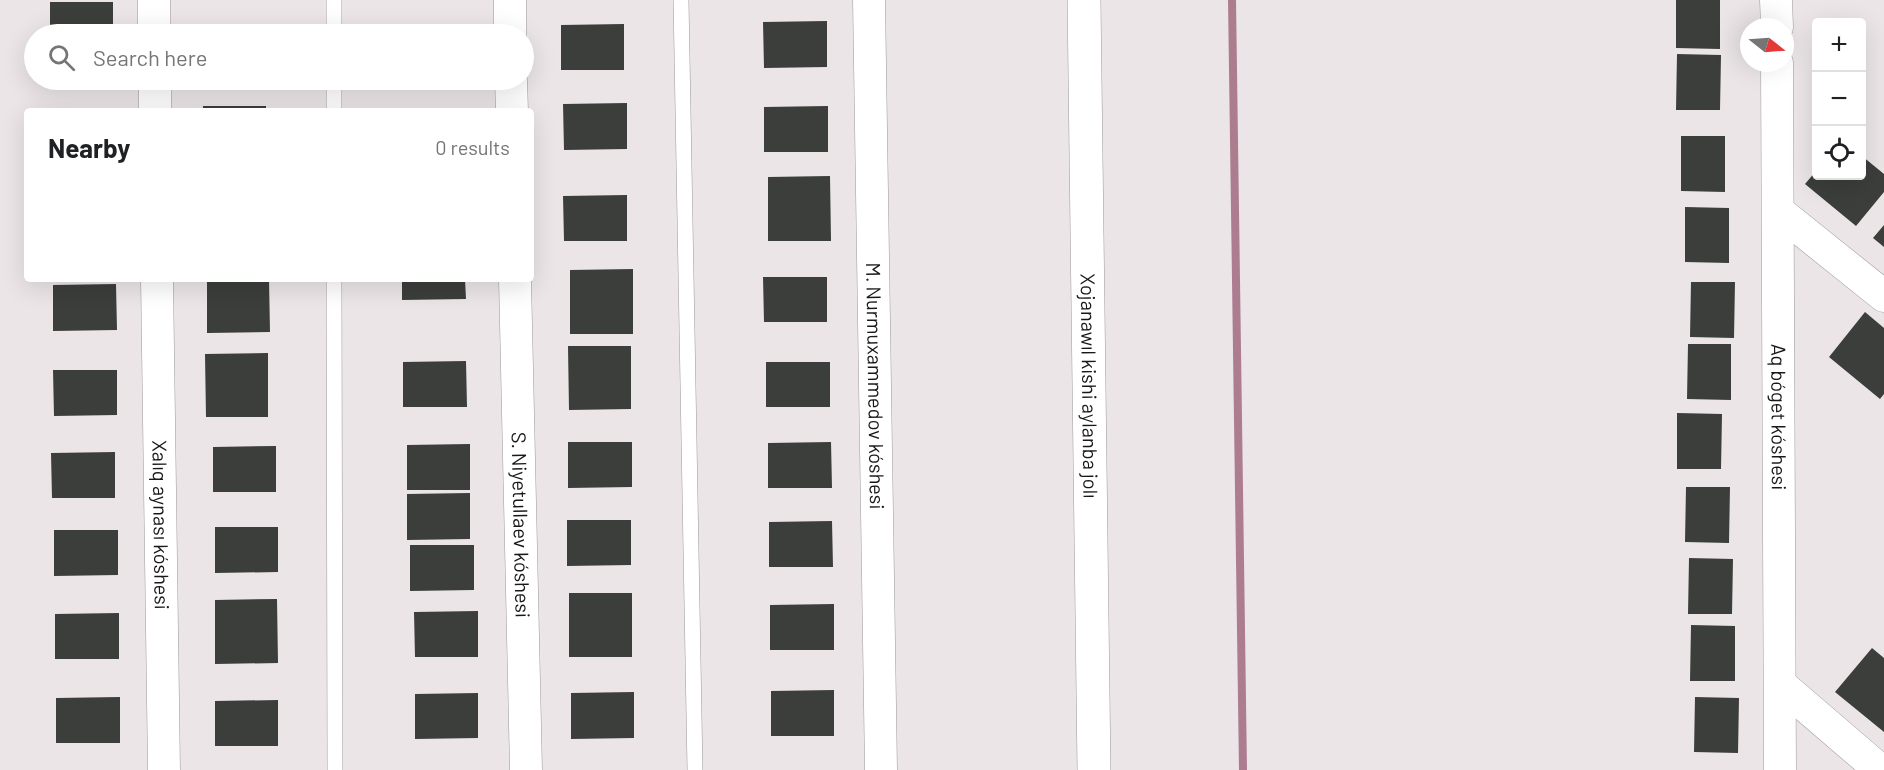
<!DOCTYPE html>
<html lang="en">
<head>
<meta charset="utf-8">
<style>
	:root { --surface:#fff; --page:#f6f6f6; --text:#202124; --muted:#757577; --line:#e0e0e0 }
	body { margin:0; font-family:Barlow,sans-serif; background:var(--page); color:var(--text) }
	.controls { position:absolute; right:18px; top:18px; display:grid; overflow:hidden; border-radius:6px; box-shadow:0 6px 24px #0002 }
	.controls button { width:54px; height:54px; display:grid; place-items:center; padding:0; border:0; border-bottom:2px solid var(--line); background:var(--surface); color:var(--text); font:30px sans-serif }
	.compass { position:absolute; left:1740px; top:18px; width:54px; height:54px; border-radius:50%; background:var(--surface); box-shadow:0 6px 24px #0002; rotate:107deg }
	.list { margin:0; padding:0; list-style:none }
	h2 { display:flex; justify-content:space-between; align-items:center; height:78px; margin:0; padding:0 24px; font-size:26px }
	h2 small { font-size:20px; font-weight:400; color:var(--muted) }
	.icon { flex:none; width:33px; height:33px; fill:none; stroke:currentColor; stroke-width:2; stroke-linecap:round; stroke-linejoin:round }
	.map { position:relative; flex:none; width:1884px; height:770px; overflow:hidden }
	.search { position:absolute; background:var(--surface); box-shadow:0 6px 24px #0002; left:24px; top:24px; width:510px; height:66px; display:flex; align-items:center; gap:15px; box-sizing:border-box; padding:0 21px; border-radius:33px; color:var(--muted); font-size:22px }
	.panel { position:absolute; background:var(--surface); box-shadow:0 6px 24px #0002; left:24px; top:108px; width:510px; height:174px; border-radius:6px }
	.map>svg:first-child { display:block }
	.lines { fill:none; stroke-linecap:round; stroke-linejoin:round }
	.stream { stroke:#ab7d8f; stroke-width:8 }
	.building { fill:#3b3e3a }
	.lane-casing { stroke:#9e989a; stroke-width:16 }
	.street-casing { stroke:#9e989a; stroke-width:33 }
	.secondary-casing { stroke:#9e989a; stroke-width:34 }
	.lane { stroke:#fff; stroke-width:15 }
	.street { stroke:#fff; stroke-width:32 }
	.secondary { stroke:#fff; stroke-width:33 }
	.labels { text-anchor:middle; stroke-width:6; stroke-linejoin:round; paint-order:stroke }
	.street-label { font-size:20px; fill:#191717; stroke:#ebe5e7 }
</style>
</head>
<body>
<div class="map">
<svg width="1884" height="770" viewBox="0 0 1884 770">
	<rect width="100%" height="100%" fill="#ebe5e7"/>
	<g class="lines">
		<path class="stream" d="M1232 0 1243 770"/>
	</g>
	<path class="building" d="M1676 0H1720V49L1676 48Z
		M50 2H113V34H50Z
		M827 21V67L764 68 763 22Z
		M624 24V70H561V25Z
		M405 31H469V34H405Z
		M1677 54 1721 55 1720 110H1676Z
		M205 80H269V83H205Z
		M627 103V149L564 150 563 104Z
		M203 106H266V111H203Z
		M828 106V152H764V107Z
		M470 108V111H406V109Z
		M1681 136H1725V192L1681 191Z
		M1862 156 1884 174V192L1856 226 1805 184 1816 171V176H1862Z
		M830 176 831 241H768V177Z
		M627 195V241H564L563 196Z
		M1685 207 1729 208V263L1685 262Z
		M1884 225V247L1873 238Z
		M633 269V334H570V270Z
		M763 277H827V322H764Z
		M207 279H269L270 332 207 333Z
		M402 279H465L466 299 402 300Z
		M1691 282H1735L1734 338 1690 337Z
		M116 284 117 330 53 331V285Z
		M1865 312 1884 328V394L1880 399 1829 357Z
		M1688 344H1731V400L1687 399Z
		M568 346H631V409L569 410Z
		M268 353V417H206L205 354Z
		M466 361 467 407H403V362Z
		M766 362H830V407H766Z
		M53 370H117V415L54 416Z
		M1677 413 1722 414 1721 469H1677Z
		M568 442H632V487L568 488Z
		M831 442 832 488H768V443Z
		M470 444V490H407V445Z
		M276 446V492H213V447Z
		M115 452V498H52L51 453Z
		M1686 487H1730L1729 543 1685 542Z
		M470 493V539L407 540V494Z
		M567 520H631V565L567 566Z
		M832 521 833 567H769V522Z
		M215 527H278V572L215 573Z
		M54 530H118V575L54 576Z
		M410 545H474V590L410 591Z
		M1689 558 1733 559 1732 614H1688Z
		M569 593H632V657H569Z
		M277 599 278 663 215 664V600Z
		M834 604V650H770V605Z
		M478 611V657H415L414 612Z
		M119 613V659H55V614Z
		M1691 625 1735 626V681H1690Z
		M1872 648 1884 658V732L1835 692Z
		M834 690V736H771V691Z
		M634 692V738L571 739V693Z
		M478 693V738L415 739V694Z
		M120 697V743H56V698Z
		M1695 697 1739 698 1738 753 1694 752Z
		M278 700V746H215V701Z"/>
	<g class="lines">
		<g class="lane-casing">
			<path id="lane" d="M334 0V34
				M681 0 695 770
				M334 80V111
				M334 279 335 770"/>
		</g>
		<g class="street-casing">
			<g id="street">
				<path d="M154 0V34"/>
				<path d="M510 0V34"/>
				<path id="s1" d="M869 0 881 770"/>
				<path d="M1776 0 1777 27"/>
				<path id="s2" d="M1777 63 1780 770"/>
				<path d="M155 80V111"/>
				<path d="M511 80 512 111"/>
				<path d="M1778 211 1884 296"/>
				<path id="s3" d="M157 279 164 770"/>
				<path id="s4" d="M515 279 526 770"/>
				<path d="M1781 685 1880 770"/>
			</g>
		</g>
		<g class="secondary-casing">
			<g id="secondary">
				<path id="s5" d="M1084 0 1094 770"/>
			</g>
		</g>
		<use href="#lane" class="lane"/>
		<use href="#street" class="street"/>
		<use href="#secondary" class="secondary"/>
	</g>
	<g class="labels">
		<g class="street-label">
			<text dy="7" stroke="none"><textPath href="#s1" startOffset="386">M. Nurmuxammedov kóshesi</textPath></text>
			<text dy="7" stroke="none"><textPath href="#s5" startOffset="386">Xojanawıl kishi aylanba jolı</textPath></text>
			<text dy="7" stroke="none"><textPath href="#s2" startOffset="354">Aq bóget kóshesi</textPath></text>
			<text dy="7" stroke="none"><textPath href="#s4" startOffset="246">S. Niyetullaev kóshesi</textPath></text>
			<text dy="7" stroke="none"><textPath href="#s3" startOffset="246">Xalıq aynası kóshesi</textPath></text>
		</g>
	</g>
</svg>
<div class="controls">
<button>+</button>
<button>−</button>
<button><svg class="icon" aria-label="locate" viewBox="0 0 24 24"><circle cx="12" cy="12" r="6"/><path d="M12 2v4M12 18v4M2 12h4M18 12h4"/></svg></button>
</div>
<svg class="compass" viewBox="-18 -18 36 36"><path d="M0-13l5 13h-10z" fill="#e53935"/><path d="M0 13l5-13h-10z" fill="#757577"/></svg>
<div class="search"><svg class="icon" aria-label="search" viewBox="0 0 24 24"><circle cx="10" cy="10" r="6"/><path d="M15 15l6 6"/></svg>Search here</div>
<section class="panel">
<h2>Nearby<small>0 results</small></h2>
<ul class="list">
</ul>
</section>
</div>
</body>
</html>
